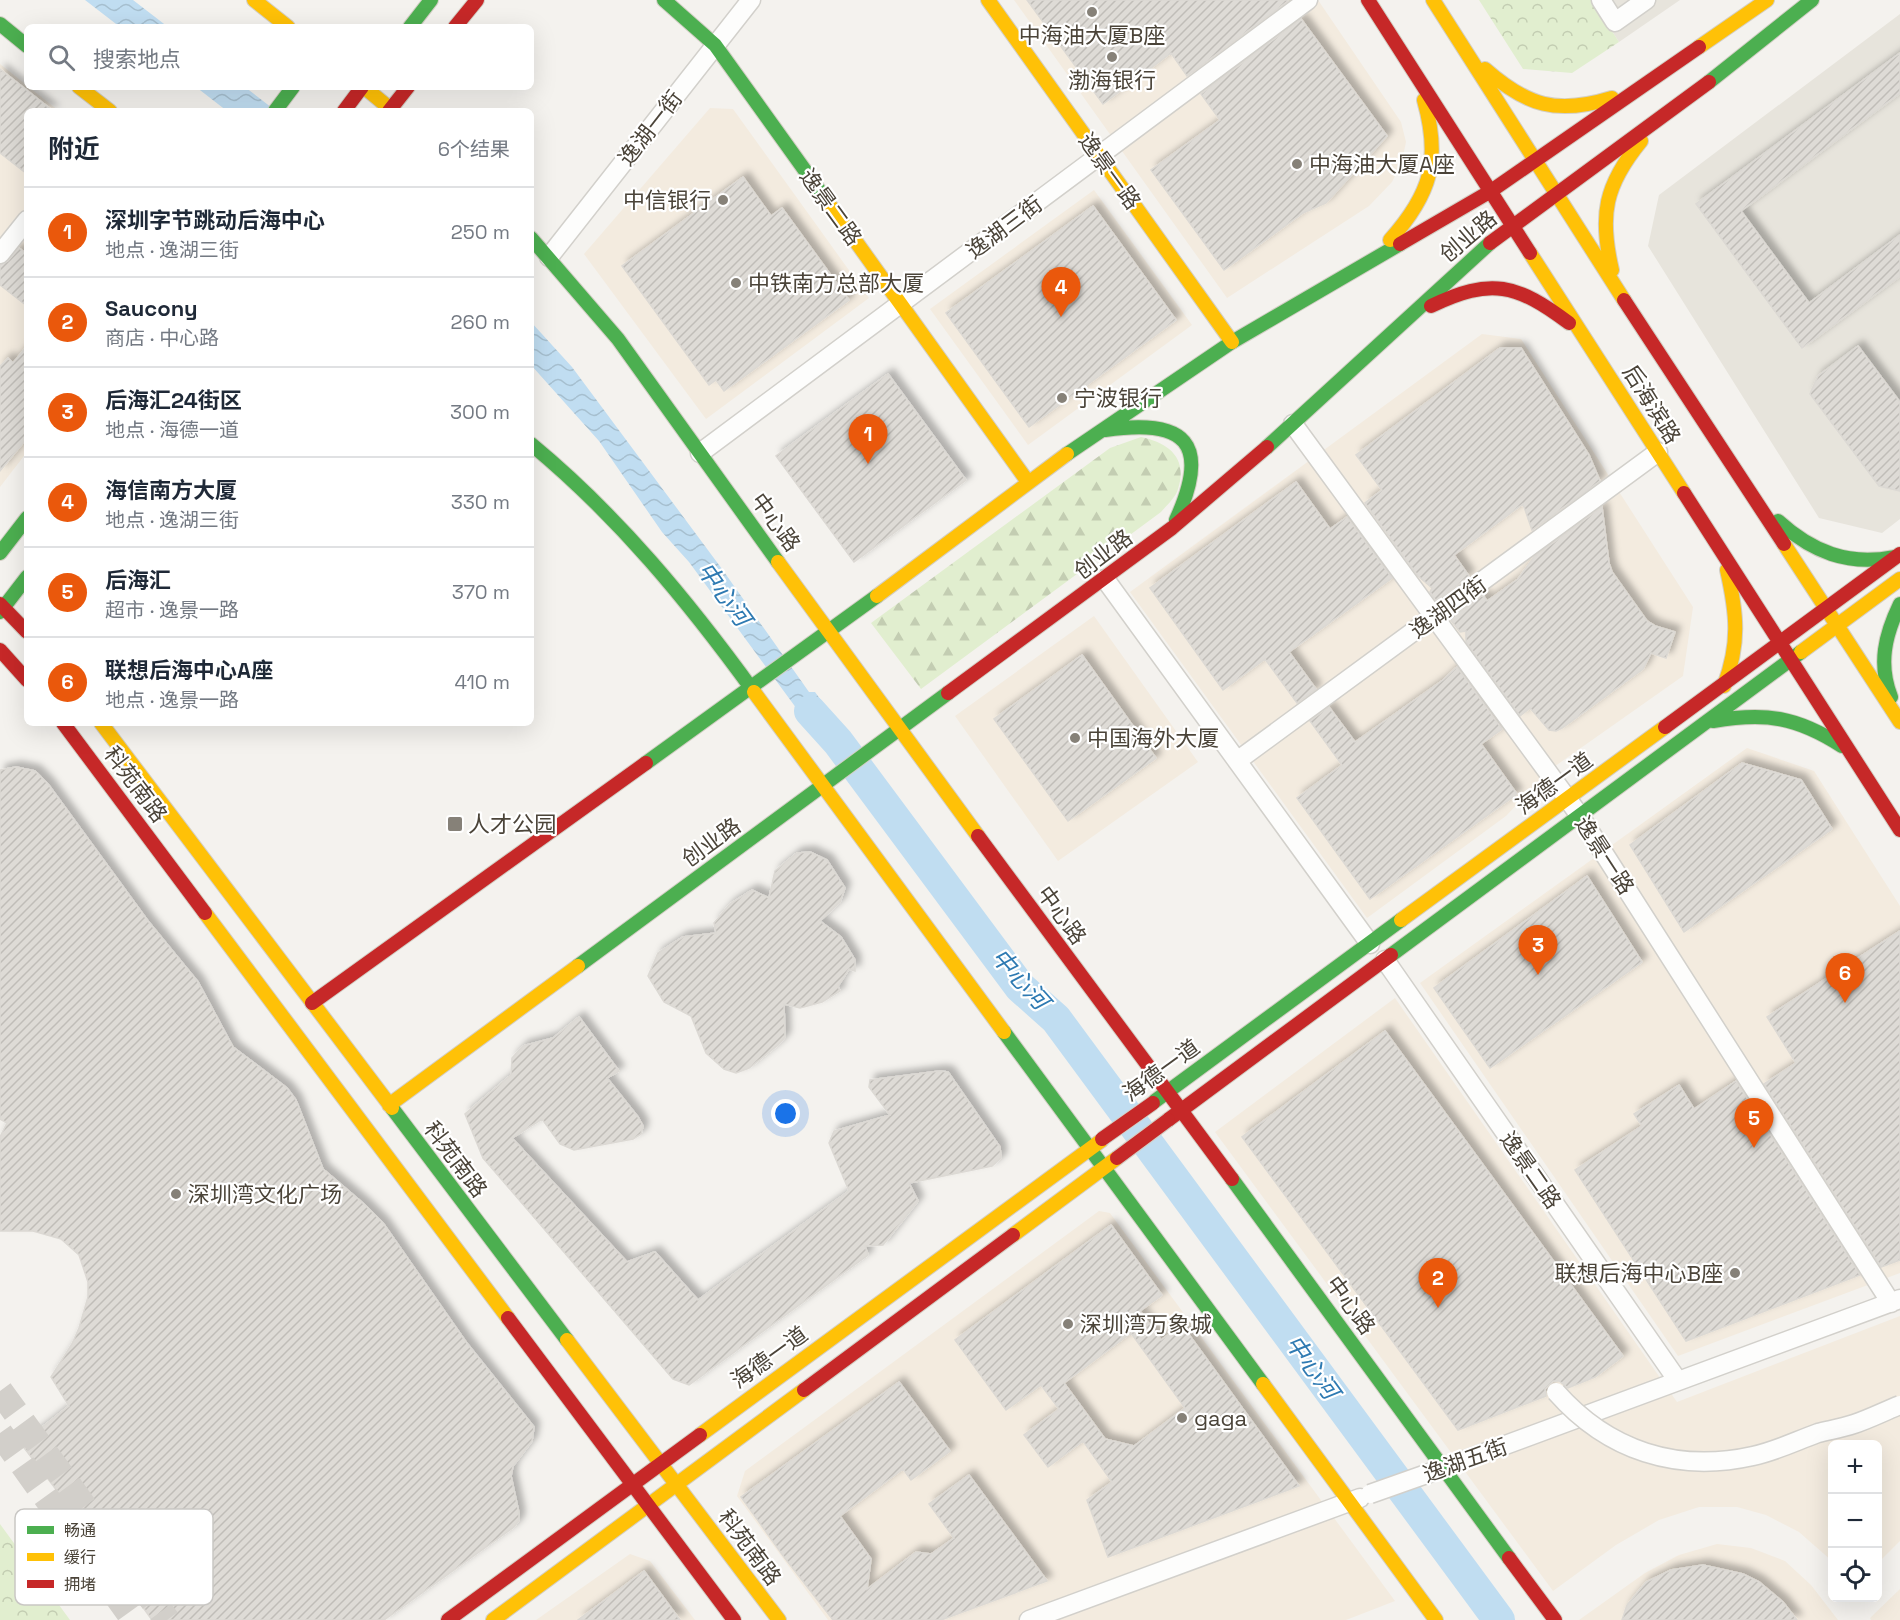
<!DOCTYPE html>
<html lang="zh">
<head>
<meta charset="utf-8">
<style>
	:root { --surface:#fff; --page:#f6f6f7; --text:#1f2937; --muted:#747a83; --line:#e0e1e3; --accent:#ea580c }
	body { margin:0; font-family:"Space Grotesk","Noto Sans SC",sans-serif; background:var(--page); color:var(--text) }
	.controls { position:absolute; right:18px; bottom:18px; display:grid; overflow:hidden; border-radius:9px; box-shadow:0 6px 24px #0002 }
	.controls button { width:54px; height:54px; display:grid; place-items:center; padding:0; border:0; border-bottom:2px solid var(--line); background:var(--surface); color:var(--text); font:30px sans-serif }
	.you { position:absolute; left:786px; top:1114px; width:21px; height:21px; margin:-15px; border:4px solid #fff; border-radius:50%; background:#1a73e8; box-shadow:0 0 0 9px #1a73e833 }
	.badge { display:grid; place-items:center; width:39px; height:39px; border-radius:50%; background:var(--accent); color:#fff; font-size:20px; font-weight:700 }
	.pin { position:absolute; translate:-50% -50px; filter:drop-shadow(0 2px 3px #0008) }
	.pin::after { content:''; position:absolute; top:32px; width:21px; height:18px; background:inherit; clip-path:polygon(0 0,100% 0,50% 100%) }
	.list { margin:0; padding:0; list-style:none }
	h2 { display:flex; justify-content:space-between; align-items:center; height:78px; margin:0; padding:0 24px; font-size:26px }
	h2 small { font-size:20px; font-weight:400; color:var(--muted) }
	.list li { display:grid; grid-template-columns:39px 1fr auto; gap:18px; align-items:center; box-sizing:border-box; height:90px; padding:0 24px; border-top:2px solid var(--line) }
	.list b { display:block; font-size:22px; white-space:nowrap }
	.list p { margin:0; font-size:20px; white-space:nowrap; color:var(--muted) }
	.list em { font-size:20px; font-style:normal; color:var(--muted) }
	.icon { flex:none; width:33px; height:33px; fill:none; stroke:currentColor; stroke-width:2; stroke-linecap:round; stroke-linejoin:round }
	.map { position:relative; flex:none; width:1900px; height:1620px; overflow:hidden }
	.search { position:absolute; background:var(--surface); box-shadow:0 6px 24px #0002; left:24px; top:24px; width:510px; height:66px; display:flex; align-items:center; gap:15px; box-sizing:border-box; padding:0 21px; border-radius:9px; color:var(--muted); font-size:22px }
	.panel { position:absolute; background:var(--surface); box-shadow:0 6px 24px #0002; left:24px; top:108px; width:510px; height:618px; border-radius:9px }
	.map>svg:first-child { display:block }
	.residential { fill:#e7e4dc }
	.commercial { fill:#f3ebdf }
	.forest { fill:url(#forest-firs) }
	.park { fill:url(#park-crowns) }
	.water { fill:url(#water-waves) }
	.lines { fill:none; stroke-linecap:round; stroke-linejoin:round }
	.river { stroke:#c0ddf1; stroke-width:32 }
	.building { fill:url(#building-hatch); stroke:#dcd9d4; stroke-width:1.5; fill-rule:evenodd; filter:url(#shadow) }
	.secondary-tunnel { stroke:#d2cfca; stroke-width:26; stroke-dasharray:26 13; stroke-linecap:butt }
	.street-casing { stroke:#d2d0cb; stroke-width:21 }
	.fast-casing { stroke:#d3cfc5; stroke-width:16 }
	.slow-casing { stroke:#d3cfc5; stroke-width:16 }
	.jam-casing { stroke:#d3cfc5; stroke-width:16 }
	.street { stroke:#fdfdfc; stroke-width:18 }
	.fast { stroke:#4caf50; stroke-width:14 }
	.slow { stroke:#ffc107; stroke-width:14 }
	.jam { stroke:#c62828; stroke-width:14 }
	.street-bridge-casing { stroke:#d2d0cb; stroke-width:21; stroke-linecap:butt }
	.jam-bridge-casing { stroke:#d3cfc5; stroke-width:16; stroke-linecap:butt }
	.street-bridge { stroke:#fdfdfc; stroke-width:18 }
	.jam-bridge { stroke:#c62828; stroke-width:14 }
	.poi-dot { fill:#868178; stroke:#fff; stroke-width:2 }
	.labels { text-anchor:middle; stroke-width:4.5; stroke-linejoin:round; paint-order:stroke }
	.poi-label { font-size:22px; fill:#4b4439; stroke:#fff; text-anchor:start }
	.street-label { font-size:22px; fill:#4b4439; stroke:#fff }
	.water-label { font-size:24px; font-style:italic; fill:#2e7ab2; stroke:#fff }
	.key { fill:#fff; stroke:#c9c7c4; stroke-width:1.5 }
	.key-label { font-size:16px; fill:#4b4439 }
</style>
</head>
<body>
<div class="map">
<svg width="1900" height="1620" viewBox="0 0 1900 1620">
	<defs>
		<pattern id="forest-firs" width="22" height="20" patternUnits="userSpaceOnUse" patternTransform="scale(1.5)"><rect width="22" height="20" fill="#e1eecf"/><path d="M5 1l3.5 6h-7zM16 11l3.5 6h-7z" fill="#c3cdb2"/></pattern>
		<pattern id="park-crowns" width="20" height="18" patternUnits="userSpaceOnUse" patternTransform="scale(1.5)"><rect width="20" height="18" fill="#e1eecf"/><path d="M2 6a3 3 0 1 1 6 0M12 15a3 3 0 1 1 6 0" fill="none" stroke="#c3cdb2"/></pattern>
		<pattern id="water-waves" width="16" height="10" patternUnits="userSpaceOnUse" patternTransform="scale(1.5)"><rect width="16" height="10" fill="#c0ddf1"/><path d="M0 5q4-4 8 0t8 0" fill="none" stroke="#a6bfcf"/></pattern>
		<pattern id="building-hatch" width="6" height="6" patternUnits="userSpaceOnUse" patternTransform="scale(1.5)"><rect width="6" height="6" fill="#dedbd6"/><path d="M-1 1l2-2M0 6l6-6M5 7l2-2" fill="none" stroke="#c0bdb8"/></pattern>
		<filter id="shadow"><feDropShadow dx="5.5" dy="-5.5" stdDeviation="3" flood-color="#0004"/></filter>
	</defs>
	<rect width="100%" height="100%" fill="#f4f2ee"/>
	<path class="residential" d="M1592 0H1680L1619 42Z
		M1900 14V519L1882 533 1819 518 1648 246 1659 195Z"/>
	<path class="commercial" d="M1014 0H1318L1401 122 1406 142 1402 161 1392 182 1369 206 1227 298Z
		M0 64 59 111H27V452L0 487Z
		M710 108 733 109 869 298 706 419 584 254Z
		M1094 190 1192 325 1028 445 930 309Z
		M1482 334 1521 339 1693 607 1683 676 1551 769 1506 816 1367 918 1130 592Z
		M1094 616 1198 762 1058 861 955 716Z
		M1747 748 1814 771 1900 906V1273L1678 1356 1420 983Z
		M1395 998 1677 1402 1900 1316V1541L1878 1563V1444H1832V1561L1799 1532 1766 1515 1737 1507H1699L1659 1520 1616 1545 1553 1591 1215 1132Z
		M1099 1211 1110 1213 1395 1601 1346 1620H828L737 1496 745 1471Z
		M1717 1544 1751 1548 1785 1561 1811 1585 1838 1620H1579L1645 1573 1679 1555Z
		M630 1554 650 1561 695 1620H536Z
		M1900 1589V1620H1871L1870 1618Z"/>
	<path class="forest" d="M1141 437C1169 443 1188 458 1178 489 1176 497 1167 505 1161 512L921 689 871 623 1110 448Z"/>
	<path class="park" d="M1479 0H1592L1619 42 1572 73 1523 69Z
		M0 1524 70 1620H0Z"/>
	<path class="water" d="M85 0H133L168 27H120Z
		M196 87H245L276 111H227Z
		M531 322 572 367 722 569 809 692H815L847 736 827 750 689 562 662 532 599 441 531 365Z"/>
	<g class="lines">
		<path class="river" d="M810 711 838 742 1020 987 1056 1019 1499 1620"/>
	</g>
	<path class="building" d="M1027 0H1287L1288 1 1187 76 1171 53 1103 104Z
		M1301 19 1387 136 1326 203 1303 213 1224 270 1151 170 1220 120 1201 94Z
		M1900 53V93L1741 211 1809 303 1900 235V276L1802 348 1696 204Z
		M0 69 53 111H27V174L0 153Z
		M743 177 771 216 782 208 849 300 724 391 716 380 709 385 622 266Z
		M1093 206 1176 320 1029 427 946 313Z
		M19 248 27 254V306L0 285V265L8 261Z
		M27 346V438L0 471V366L8 358 13 363Z
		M1858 346 1900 402V491L1879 486 1810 394 1818 376Z
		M1500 348H1521L1589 455 1600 481 1532 530 1523 504 1454 555 1469 576 1436 601 1430 592 1432 588 1418 576 1365 503 1382 490 1356 455Z
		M888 374 966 480 854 562 776 456Z
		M1296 482 1330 529 1347 517 1392 578 1289 652 1316 689 1297 703 1265 659 1223 690 1150 588Z
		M1602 507 1609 563 1612 572 1647 621 1655 626 1675 632 1666 658 1651 653 1643 669 1562 728 1556 731 1549 730 1530 708 1520 716 1466 642V631L1460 632 1450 619 1483 595 1487 601 1518 579 1534 557Z
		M1082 655 1156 758 1068 821 994 719Z
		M1457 667 1502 729 1481 744 1517 794 1370 899 1297 798 1342 765 1310 721 1329 707 1355 742 1443 680Z
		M1742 763 1801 780 1832 829 1684 932 1630 845Z
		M16 767 35 771 48 784 148 921 198 982 233 1047 287 1088 296 1100 323 1169 364 1204 383 1223 466 1342 534 1427 532 1441 513 1466 511 1476 519 1513V1520L514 1527 384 1620H152L131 1591 142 1584 152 1563 146 1547 129 1523 115 1514H106L92 1519 84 1526 21 1444 69 1406 51 1377 72 1344 79 1328 88 1297V1282L79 1255 61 1239 33 1231H0V1137L7 1123 0 1119V770Z
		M810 852 827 860 845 888 840 902 820 921 841 937 855 960V971L849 969 838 986 840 991 822 1002 800 1008 784 1004 785 1037 778 1045 749 1068 736 1073 724 1069 706 1053 691 1016 664 1002 648 976 658 953 683 937 716 933 714 923 730 904 752 890 769 898 775 871 797 853Z
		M1587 876 1642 962 1490 1068 1434 988Z
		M1900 931V1260L1881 1267 1764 1084 1796 1063 1767 1017Z
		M579 1017 619 1071 607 1078 638 1117 643 1126 641 1134 633 1139 574 1150 560 1144 542 1119 512 1138 627 1262 655 1252 698 1300 849 1191 829 1143 834 1131 890 1115 869 1087 870 1080 940 1071 948 1072 1000 1147 1001 1158 992 1166 909 1183 918 1201 883 1245 865 1246 868 1255 689 1385 673 1379 483 1158 465 1114 511 1075 512 1058 523 1046 553 1038Z
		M1385 1031 1623 1356 1595 1377 1568 1388 1559 1381H1553L1545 1389 1546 1396 1458 1430 1242 1137Z
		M1736 1081 1860 1275 1686 1341 1575 1170 1642 1126 1634 1114 1679 1085 1694 1109Z
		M1111 1225 1162 1295 1140 1311 1161 1340 1182 1325 1299 1486 1108 1557 1087 1500 1112 1482 1083 1441 1048 1467 1024 1435 1059 1409 1041 1385 1006 1410 955 1340ZM1131 1333 1185 1408 1134 1446 1105 1439 1064 1383Z
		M899 1382 950 1451 911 1480 903 1469 840 1516 871 1559 867 1589 916 1552 931 1554 954 1538 929 1504 969 1475 1047 1581 941 1620H833L784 1557 741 1497Z
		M1703 1565 1743 1574 1759 1582 1783 1602 1797 1620H1622L1627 1605 1646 1582 1671 1570Z
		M644 1571 680 1620H578Z"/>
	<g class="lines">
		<path class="secondary-tunnel" d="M0 1391 167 1620
			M0 1433 134 1620"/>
		<g class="street-casing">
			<path id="street" d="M1601 0 1615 22 1646 0
				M0 254 27 220
				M549 257 751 0
				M1293 424 1580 816 1891 1303
				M700 453 1308 0
				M1105 579 1370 944
				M1237 761 1658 452
				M1385 960 1678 1381
				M1435 1471 1900 1299
				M1029 1620 1360 1498"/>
		</g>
		<g class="fast-casing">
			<path id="fast" d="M664 0 715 45 824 197
				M0 24 27 46
				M410 27 431 0
				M1709 82 1812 0
				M275 111 293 87
				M531 238 618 339 778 562
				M1105 430C1186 418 1211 443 1176 520
				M531 444C618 516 688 601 754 692
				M1267 447 1490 243
				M1067 454 1232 342 1400 244
				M1778 521C1812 552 1848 566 1894 557
				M0 553 27 518
				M0 612 27 577
				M1891 697C1878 664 1885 635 1900 604
				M1713 721C1766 712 1797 717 1842 746
				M646 763 877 596
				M1391 955 1801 652
				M578 966 948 693
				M1004 1032 1263 1384
				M1155 1101 1401 920
				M392 1108 567 1340
				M1232 1179 1509 1558"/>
		</g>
		<g class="slow-casing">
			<path id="slow" d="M254 0 288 27
				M988 0 1232 342
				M1433 0 1624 300
				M1699 47 1767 0
				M1485 69C1527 106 1557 115 1612 98
				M79 87 110 111
				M364 87 393 111
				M824 197 1028 482
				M1390 240C1431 194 1441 160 1424 100
				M1530 253 1684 493
				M1612 270C1599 215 1605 185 1641 141
				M1784 544 1900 722
				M778 562 978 836
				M877 596 1067 454
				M1801 652 1900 579
				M1724 686C1740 643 1737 614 1727 570
				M754 692 1004 1032
				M101 723 392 1108
				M205 913 508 1318
				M1401 920 1665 727
				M389 1105 578 966
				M1013 1235 1117 1158
				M567 1340 779 1620
				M1263 1384 1436 1620
				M700 1435 1102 1140
				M493 1620 804 1390"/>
		</g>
		<g class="jam-casing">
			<path id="jam" d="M1368 0 1530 253
				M455 27 477 0
				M344 111 362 87
				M389 111 408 87
				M1490 243 1709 82
				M1400 244 1491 191 1699 47
				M1624 300 1784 544
				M1431 306C1491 277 1517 284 1569 323
				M1684 493 1900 830
				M0 604 27 632
				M0 650 27 680
				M948 693 1172 528 1267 447
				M63 723 205 913
				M1665 727 1900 554
				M978 836 1232 1179
				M312 1003 646 763
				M1168 1120 1391 955
				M508 1318 734 1620
				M804 1390 1013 1235
				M1509 1558 1555 1620
				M448 1620 700 1435"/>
		</g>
		<use href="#street" class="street"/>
		<use href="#fast" class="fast"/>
		<use href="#slow" class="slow"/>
		<use href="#jam" class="jam"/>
		<g class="street-bridge-casing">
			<path id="street-bridge" d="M1556 1392C1608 1451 1677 1473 1753 1456 1776 1451 1796 1441 1818 1433 1830 1430 1842 1428 1854 1424 1869 1419 1885 1411 1900 1405
				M1370 1494 1435 1471"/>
		</g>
		<g class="jam-bridge-casing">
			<path id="jam-bridge" d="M1102 1139 1153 1103
				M1117 1158 1168 1120"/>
		</g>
		<use href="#street-bridge" class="street-bridge"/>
		<use href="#jam-bridge" class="jam-bridge"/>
	</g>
	<g class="poi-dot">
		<circle cx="1092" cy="12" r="6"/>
		<circle cx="1112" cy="57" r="6"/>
		<circle cx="1297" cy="164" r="6"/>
		<circle cx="723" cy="200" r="6"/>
		<circle cx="736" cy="283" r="6"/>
		<circle cx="1062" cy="398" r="6"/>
		<circle cx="1075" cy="738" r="6"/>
		<rect x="447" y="816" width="16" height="16" rx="3"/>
		<circle cx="176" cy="1194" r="6"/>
		<circle cx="1735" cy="1273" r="6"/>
		<circle cx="1068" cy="1324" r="6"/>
		<circle cx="1182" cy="1418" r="6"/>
	</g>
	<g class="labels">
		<g class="poi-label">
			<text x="1092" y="43" text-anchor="middle">中海油大厦B座</text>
			<text x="1112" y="88" text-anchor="middle">渤海银行</text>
			<text x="1309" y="172">中海油大厦A座</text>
			<text x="711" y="208" text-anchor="end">中信银行</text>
			<text x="748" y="291">中铁南方总部大厦</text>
			<text x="1074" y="406">宁波银行</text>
			<text x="1087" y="746">中国海外大厦</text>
			<text x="468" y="832">人才公园</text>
			<text x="188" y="1202">深圳湾文化广场</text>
			<text x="1723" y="1281" text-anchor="end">联想后海中心B座</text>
			<text x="1080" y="1332">深圳湾万象城</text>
			<text x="1194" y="1426">gaga</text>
		</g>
		<g class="street-label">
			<text transform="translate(650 128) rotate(-52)" y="8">逸湖一街</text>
			<text transform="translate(1110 171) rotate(54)" y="8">逸景一路</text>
			<text transform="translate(831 207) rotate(54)" y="8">逸景二路</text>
			<text transform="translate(1004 227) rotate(-37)" y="8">逸湖三街</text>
			<text transform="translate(1468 236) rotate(-40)" y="8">创业路</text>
			<text transform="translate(1652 404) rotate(58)" y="8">后海滨路</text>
			<text transform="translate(776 522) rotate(54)" y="8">中心路</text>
			<text transform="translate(1103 554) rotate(-37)" y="8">创业路</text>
			<text transform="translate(1448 607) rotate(-36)" y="8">逸湖四街</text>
			<text transform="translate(1554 783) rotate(-36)" y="8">海德一道</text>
			<text transform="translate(136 784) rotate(53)" y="8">科苑南路</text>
			<text transform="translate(711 842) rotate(-36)" y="8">创业路</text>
			<text transform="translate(1605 855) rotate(57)" y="8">逸景一路</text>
			<text transform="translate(1062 915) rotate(54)" y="8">中心路</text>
			<text transform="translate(1161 1070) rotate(-36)" y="8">海德一道</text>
			<text transform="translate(456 1159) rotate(53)" y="8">科苑南路</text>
			<text transform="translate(1531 1170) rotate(55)" y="8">逸景二路</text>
			<text transform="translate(1351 1305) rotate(54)" y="8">中心路</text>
			<text transform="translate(769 1357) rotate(-36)" y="8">海德一道</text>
			<text transform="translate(1465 1460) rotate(-20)" y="8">逸湖五街</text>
			<text transform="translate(750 1547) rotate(53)" y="8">科苑南路</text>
		</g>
		<g class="water-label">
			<text transform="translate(724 594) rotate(54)" y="8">中心河</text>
			<text transform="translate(1020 979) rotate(48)" y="8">中心河</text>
			<text transform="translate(1312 1367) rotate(54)" y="8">中心河</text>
		</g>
	</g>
	<rect x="15" y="1509" width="198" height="96" rx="9" class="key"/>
	<rect x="27" y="1526" width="27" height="8" fill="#4caf50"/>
	<rect x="27" y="1553" width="27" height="8" fill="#ffc107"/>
	<rect x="27" y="1580" width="27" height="8" fill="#c62828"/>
	<g class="key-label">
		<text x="64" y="1536">畅通</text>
		<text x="64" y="1563">缓行</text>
		<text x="64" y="1590">拥堵</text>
	</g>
</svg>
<div class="controls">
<button>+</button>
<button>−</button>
<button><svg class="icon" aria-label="locate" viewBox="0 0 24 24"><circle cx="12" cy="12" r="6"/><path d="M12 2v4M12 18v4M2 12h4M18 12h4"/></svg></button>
</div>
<div class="you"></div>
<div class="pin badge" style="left:868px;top:464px">1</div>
<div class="pin badge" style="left:1438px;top:1308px">2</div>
<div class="pin badge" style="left:1538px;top:975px">3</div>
<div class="pin badge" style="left:1061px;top:317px">4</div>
<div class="pin badge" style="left:1754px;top:1148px">5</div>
<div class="pin badge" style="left:1845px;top:1003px">6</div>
<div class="search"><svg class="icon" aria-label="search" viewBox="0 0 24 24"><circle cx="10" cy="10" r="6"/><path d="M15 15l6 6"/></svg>搜索地点</div>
<section class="panel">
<h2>附近<small>6个结果</small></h2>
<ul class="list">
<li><span class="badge">1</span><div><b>深圳字节跳动后海中心</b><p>地点 · 逸湖三街</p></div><em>250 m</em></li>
<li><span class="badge">2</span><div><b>Saucony</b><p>商店 · 中心路</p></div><em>260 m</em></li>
<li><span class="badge">3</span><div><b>后海汇24街区</b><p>地点 · 海德一道</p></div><em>300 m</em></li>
<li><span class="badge">4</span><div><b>海信南方大厦</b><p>地点 · 逸湖三街</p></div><em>330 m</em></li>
<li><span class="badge">5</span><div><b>后海汇</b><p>超市 · 逸景一路</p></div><em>370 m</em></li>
<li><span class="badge">6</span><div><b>联想后海中心A座</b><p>地点 · 逸景一路</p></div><em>410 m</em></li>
</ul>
</section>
</div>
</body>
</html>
